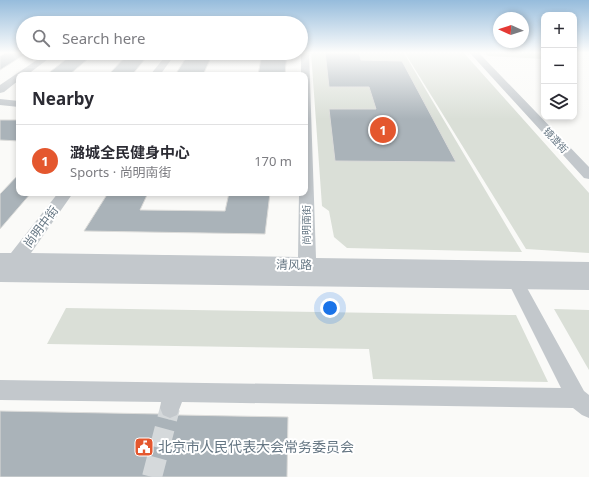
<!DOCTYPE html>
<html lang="en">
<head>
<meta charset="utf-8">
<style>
	:root { --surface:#fff; --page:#f7f7f7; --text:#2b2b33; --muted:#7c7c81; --line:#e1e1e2; --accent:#e4572e }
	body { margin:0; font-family:"Noto Sans","Noto Sans SC",sans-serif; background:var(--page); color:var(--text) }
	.controls { position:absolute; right:12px; top:12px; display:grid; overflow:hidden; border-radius:8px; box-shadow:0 2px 6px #0003 }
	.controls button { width:36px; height:36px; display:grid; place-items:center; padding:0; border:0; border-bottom:1px solid var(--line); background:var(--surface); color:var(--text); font:20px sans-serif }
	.compass { position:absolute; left:493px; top:12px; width:36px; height:36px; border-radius:50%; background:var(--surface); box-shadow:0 2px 6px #0003; rotate:273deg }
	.you { position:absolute; left:330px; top:308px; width:14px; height:14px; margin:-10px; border:3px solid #fff; border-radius:50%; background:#1a73e8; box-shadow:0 0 0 6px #1a73e833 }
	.badge { display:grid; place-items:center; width:26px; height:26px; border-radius:50%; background:var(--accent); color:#fff; font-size:13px; font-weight:700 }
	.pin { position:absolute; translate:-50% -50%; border:2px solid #fff; box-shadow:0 1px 4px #0006 }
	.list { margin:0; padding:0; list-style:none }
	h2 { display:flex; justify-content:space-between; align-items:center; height:52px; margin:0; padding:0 16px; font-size:17px }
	h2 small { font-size:13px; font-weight:400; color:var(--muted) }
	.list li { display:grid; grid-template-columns:26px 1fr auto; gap:12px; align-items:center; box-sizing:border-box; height:72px; padding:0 16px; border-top:1px solid var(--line) }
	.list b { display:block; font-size:15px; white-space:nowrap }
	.list p { margin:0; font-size:13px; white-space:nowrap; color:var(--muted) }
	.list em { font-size:13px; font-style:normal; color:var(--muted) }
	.icon { flex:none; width:22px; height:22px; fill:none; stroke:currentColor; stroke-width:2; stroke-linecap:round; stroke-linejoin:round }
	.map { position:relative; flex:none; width:589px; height:477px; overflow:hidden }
	.search { position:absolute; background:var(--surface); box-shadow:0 2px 6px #0003; left:16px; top:16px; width:292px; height:44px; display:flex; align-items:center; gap:10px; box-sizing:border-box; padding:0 14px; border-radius:22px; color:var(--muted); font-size:15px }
	.panel { position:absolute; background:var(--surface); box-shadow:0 2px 6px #0003; left:16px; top:72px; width:292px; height:124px; border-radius:8px }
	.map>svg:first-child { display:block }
	.green { fill:#dadfd7 }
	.building { fill:#aab3b9; stroke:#dcdcda }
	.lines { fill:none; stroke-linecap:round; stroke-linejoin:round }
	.minor-tunnel { stroke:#d5d9db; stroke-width:20; stroke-dasharray:20 10; stroke-linecap:butt }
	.minor { fill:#c3c8cc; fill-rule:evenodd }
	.tertiary { fill:#c3c8cc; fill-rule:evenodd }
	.labels { text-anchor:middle; stroke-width:4; stroke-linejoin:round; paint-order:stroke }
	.far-street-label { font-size:10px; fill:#657683; stroke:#fff }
	.street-label { font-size:12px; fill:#657683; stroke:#fff }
	.near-poi-label { font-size:14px; fill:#657683; stroke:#fff; text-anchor:start }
</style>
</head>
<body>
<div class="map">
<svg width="589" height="477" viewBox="0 0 589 477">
	<rect width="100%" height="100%" fill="#fafaf8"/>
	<path class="green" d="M311 52H463L589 193V253L526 249 405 53H404L522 252 347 248 334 237 329 211 322 206Z
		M484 52H544V59L488 56Z
		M66 308 516 315 548 382 373 379 369 349 47 344Z
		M554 309 589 310V370L586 365Z"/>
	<path class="building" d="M7 52H23L27 53 0 70V56Z
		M325 52H359L361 60 402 61 456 162 335 161 329 109H376L369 87H329Z
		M74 53H95L69 75H46Z
		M129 53H150L132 75H108Z
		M189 53H213L203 75H175Z
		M262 53H287L285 75H258Z
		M0 120H19V141L0 140Z
		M19 174V193H31L0 229V194Z
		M108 193H148L140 210 225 211 229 193H270L265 234 84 231Z
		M0 411 161 414 169 419 179 415 288 417 287 477H0Z"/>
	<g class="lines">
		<path class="minor-tunnel" d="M152 477 170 408"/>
		<path class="minor" d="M511 266 516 268 584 391 589 395V418L582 415 573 408 182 402 177 415 170 418 163 415 160 408 161 402 0 400V380L561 388 503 272 506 268Z"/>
		<path class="tertiary" d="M309 52 316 258 589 262V290L0 282V253H11L58 193H73L31 253 298 257 299 193H305V75H301V53Z
			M469 52H478L589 167V179L584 178Z
			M47 53H56L27 75H19V80L4 92 0 93V85Z
			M168 53H176L160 75H150Z
			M0 99 19 101V107L0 105Z"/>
	</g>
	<linearGradient id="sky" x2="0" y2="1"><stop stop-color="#96bcdc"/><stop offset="0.44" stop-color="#fdfdfc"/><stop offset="1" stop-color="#fdfdfc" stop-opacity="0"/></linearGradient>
	<rect width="589" height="119" fill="url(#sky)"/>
	<defs>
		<g id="civic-square" transform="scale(1)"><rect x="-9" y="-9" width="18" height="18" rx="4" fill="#e4572e" stroke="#fff"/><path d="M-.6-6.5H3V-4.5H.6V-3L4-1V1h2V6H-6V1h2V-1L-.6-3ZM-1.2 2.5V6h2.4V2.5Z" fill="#fff"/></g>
	</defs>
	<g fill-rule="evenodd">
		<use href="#civic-square" x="144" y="447"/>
	</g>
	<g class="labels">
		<g class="far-street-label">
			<text transform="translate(556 140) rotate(47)" y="4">镜澄街</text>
			<text transform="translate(306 225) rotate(-90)" y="4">尚明南街</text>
		</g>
		<g class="street-label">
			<text transform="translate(41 227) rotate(-53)" y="4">尚明中街</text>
			<text transform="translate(294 265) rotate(1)" y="4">清风路</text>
		</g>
		<g class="near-poi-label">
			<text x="158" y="452">北京市人民代表大会常务委员会</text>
		</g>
	</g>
</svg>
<div class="controls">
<button>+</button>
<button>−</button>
<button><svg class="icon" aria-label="layers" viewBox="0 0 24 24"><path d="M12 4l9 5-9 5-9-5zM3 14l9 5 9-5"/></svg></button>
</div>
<svg class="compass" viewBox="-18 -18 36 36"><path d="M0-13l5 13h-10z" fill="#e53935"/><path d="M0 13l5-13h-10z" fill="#7c7c81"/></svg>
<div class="you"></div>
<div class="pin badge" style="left:383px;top:130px">1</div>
<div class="search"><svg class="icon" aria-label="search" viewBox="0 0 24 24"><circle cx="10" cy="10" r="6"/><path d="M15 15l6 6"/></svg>Search here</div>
<section class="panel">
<h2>Nearby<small></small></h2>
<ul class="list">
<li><span class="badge">1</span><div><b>潞城全民健身中心</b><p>Sports · 尚明南街</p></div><em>170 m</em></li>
</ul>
</section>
</div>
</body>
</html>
